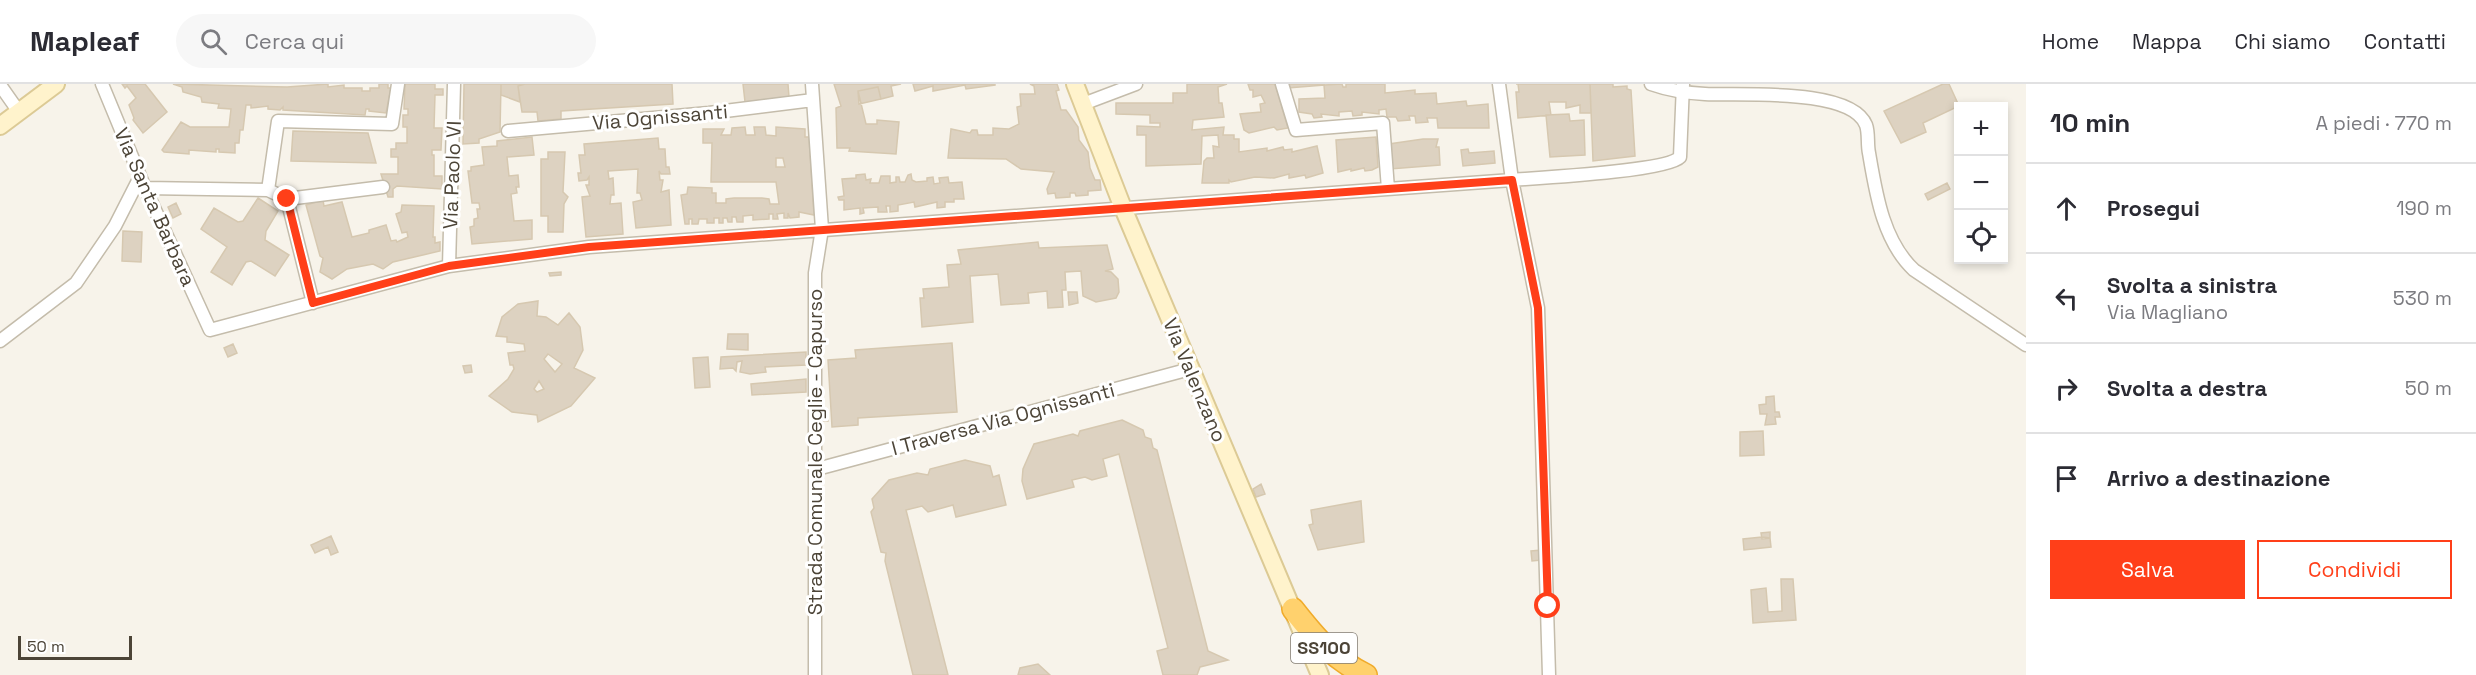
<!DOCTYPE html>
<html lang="it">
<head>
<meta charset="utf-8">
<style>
	:root { --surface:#fff; --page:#f7f7f7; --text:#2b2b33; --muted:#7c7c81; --line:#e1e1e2; --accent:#ff3f19 }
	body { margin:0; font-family:"Space Grotesk",sans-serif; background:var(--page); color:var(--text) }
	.controls { position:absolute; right:18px; top:18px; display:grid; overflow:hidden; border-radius:0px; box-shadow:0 3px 9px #0003 }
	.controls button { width:54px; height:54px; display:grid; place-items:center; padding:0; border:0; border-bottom:2px solid var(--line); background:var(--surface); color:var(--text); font:30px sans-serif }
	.scale { position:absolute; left:18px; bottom:15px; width:114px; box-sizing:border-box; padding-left:6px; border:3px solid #4c4437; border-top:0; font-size:16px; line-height:21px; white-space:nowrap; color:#4c4437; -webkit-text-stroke:4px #fff; paint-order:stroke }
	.stop { position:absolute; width:18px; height:18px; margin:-14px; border:4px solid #ff3f19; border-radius:50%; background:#fff }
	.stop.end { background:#ff3f19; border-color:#fff; box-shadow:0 2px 6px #0008 }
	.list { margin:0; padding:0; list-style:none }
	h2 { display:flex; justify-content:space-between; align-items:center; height:78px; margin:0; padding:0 24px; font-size:26px }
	h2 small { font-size:20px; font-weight:400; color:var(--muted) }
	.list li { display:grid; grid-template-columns:39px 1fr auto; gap:18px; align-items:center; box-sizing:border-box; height:90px; padding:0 24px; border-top:2px solid var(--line) }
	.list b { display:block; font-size:22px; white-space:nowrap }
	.list p { margin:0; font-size:20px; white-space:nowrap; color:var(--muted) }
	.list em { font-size:20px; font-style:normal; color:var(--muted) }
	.actions { display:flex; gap:12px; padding:18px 24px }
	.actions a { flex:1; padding:14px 0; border:2px solid var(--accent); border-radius:0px; text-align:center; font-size:21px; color:var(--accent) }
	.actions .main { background:var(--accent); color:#fff }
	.icon { flex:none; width:33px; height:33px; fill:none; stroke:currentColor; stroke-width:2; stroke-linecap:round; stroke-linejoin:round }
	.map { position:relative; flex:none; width:2026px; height:591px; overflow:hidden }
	header { display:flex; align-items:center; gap:36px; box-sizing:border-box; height:84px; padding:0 30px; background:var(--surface); border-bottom:2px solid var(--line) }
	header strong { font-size:28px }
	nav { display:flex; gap:33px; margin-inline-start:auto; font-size:21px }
	.search { width:420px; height:54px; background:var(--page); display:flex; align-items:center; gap:15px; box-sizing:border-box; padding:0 21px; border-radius:33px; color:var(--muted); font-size:22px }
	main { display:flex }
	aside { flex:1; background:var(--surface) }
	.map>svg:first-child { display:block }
	.building { fill:#ddd2c1; stroke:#d6c8b0; stroke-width:1.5; fill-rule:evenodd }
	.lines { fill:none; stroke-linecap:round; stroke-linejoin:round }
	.street-casing { stroke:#c4bcab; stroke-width:15 }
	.secondary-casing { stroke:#dcca95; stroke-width:20 }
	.highway-casing { stroke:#f0ab2b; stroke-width:24 }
	.street { stroke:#fff; stroke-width:12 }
	.secondary { stroke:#fff3cc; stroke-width:16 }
	.highway { stroke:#ffd16d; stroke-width:21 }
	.route { stroke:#ff3f19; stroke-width:8 }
	.labels { text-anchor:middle; stroke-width:6; stroke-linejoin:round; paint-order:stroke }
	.shield { fill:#fff; stroke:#827c73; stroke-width:1.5 }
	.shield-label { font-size:18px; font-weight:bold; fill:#4c4437 }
	.street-label { font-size:20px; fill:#4c4437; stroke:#fff }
</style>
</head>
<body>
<header>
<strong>Mapleaf</strong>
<div class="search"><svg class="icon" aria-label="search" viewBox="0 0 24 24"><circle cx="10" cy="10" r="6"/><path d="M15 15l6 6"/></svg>Cerca qui</div>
<nav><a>Home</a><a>Mappa</a><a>Chi siamo</a><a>Contatti</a></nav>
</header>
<main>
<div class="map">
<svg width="2026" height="591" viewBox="0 0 2026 591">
	<rect width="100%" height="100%" fill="#f7f3ea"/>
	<path class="building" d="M122 0H145L167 28 143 49 133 36 134 34 129 21 136 14 127 2 125 4Z
		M173 0 287 3 328 0V3L344 1V4H362V7H370V4H379V0H388V4H391L386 29 369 27V25H366L365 31 283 26V23L280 26 268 25V22L251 24V21H246L243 46H240L239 59H235V69L219 68V65H216V68L189 66V70L164 68 162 66 181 38 190 43H229L231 25 218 24 219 20 202 18 201 13 183 8 182 3Z
		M405 0H435V5H443V11H435L434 44H442L441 66H432V71H434V92H442V105L397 102 393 105V113H388L381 90H398V73H391V65H396V59H407V43H403V31H408V25H404Z
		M464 0H501L500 48 479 55V59L463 60Z
		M501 0H525L518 2 520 18 501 11Z
		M525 0H672L673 20 561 27V35L538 37 537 28H522L518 2Z
		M743 0H788L789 13 745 18Z
		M834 0H901L891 2 893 12 881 15 878 3 858 7 866 40H877V36L899 38 896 70 849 67 850 64H837L836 24 841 22Z
		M913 0H995V1L966 5 965 1 933 7V2L915 7Z
		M1030 0H1057L1059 6 1056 7 1061 26H1066L1078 43 1079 56 1088 68 1090 84 1095 96H1100L1101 106 1088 107V111L1076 112 1075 109H1070V113L1056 114 1055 109 1048 110 1047 105 1054 88 1021 85 1006 75 948 74 951 45 970 49 972 46H977L978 51H993V44L1009 45 1019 40 1017 23 1021 22 1020 10H1035L1034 2Z
		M1187 0H1227L1218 3 1219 19H1222L1224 33 1193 36 1192 46 1224 43 1223 51H1234V55H1239V68L1267 64V67L1283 63 1284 66 1292 65V68L1317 62 1323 89 1306 94 1305 91 1289 94V90L1274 94 1255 93 1231 98 1229 96V99H1202L1204 77 1207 74H1214L1213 62 1219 63 1218 51 1202 52 1201 80 1146 82V51H1137V42L1160 43V39H1150V31L1116 30V19H1173V9H1187Z
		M1248 0H1275L1288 44 1277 46 1274 43 1249 49 1244 46 1240 30 1261 28 1260 20 1265 19 1261 11 1253 13V6H1250Z
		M1287 0H1324V1L1288 4Z
		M1342 0 1343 3H1346V0H1385V9L1415 6V10L1436 9 1437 20 1466 17 1467 22 1488 20 1489 44H1438L1437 34H1427L1428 38 1416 39 1415 32H1409L1410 36 1398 37 1396 33H1387L1386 25 1379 26V30L1362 28V31L1353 32 1352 27 1339 28V32L1321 30 1322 33 1314 34 1312 30 1299 28V15L1325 14 1324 1Z
		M1516 0H1590L1591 29H1580V21L1566 24V18H1549L1551 31 1518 34 1516 8H1519L1518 0Z
		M1590 0H1613V3L1627 2V5L1631 6 1635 72 1593 77Z
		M1943 0H1949L1959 22 1923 39 1926 48 1901 59 1884 27Z
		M878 3 881 15 859 20 858 7Z
		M1569 30 1570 37 1584 36 1585 71 1550 73 1546 31Z
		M745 43 746 51H755L754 43H765L766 51 776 52V43L805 45V53H809L814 131 799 128V133L790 134 788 129V134H784V129L777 130 778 135H773V130H769V135L753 136V131L743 132V138H737L736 133H732V138H728L727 134H723V139H719V134H714V139H707V135H699L698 140H692V135H689V140H685L681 111 687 110 688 103 712 104V109H716V119H726V115L734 114H762L769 115 770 120H779L776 98H711L712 59H703V45H724L721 51H731L732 44ZM776 74H783L785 83H776Z
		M293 47 368 49 376 79 291 77Z
		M532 53 534 71 507 73 509 92 518 91 519 103H516L517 109 511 110 514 137 532 136V155L472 160 470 143 474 142V135L478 134 477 125H480L479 119H472L468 87H471V83L484 81 482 63 497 62V57Z
		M1376 53 1378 83 1372 86 1365 87 1364 84 1351 87V85L1338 88 1336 56Z
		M658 54 659 65H665L666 83H669L670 90H661L659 87 660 96H663L661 108 669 106 671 141 636 144 633 118 642 116 640 109H637L638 85 608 87 609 95 613 94 614 111H611L610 120 621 119 623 150 586 153 582 113 590 112 586 101H589V93L587 96 579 97 578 89H581L579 71H585L584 60Z
		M1423 55H1438L1436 63H1439L1440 81 1390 85 1389 60Z
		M1468 65 1469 69 1494 67 1495 79 1463 82 1461 66Z
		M548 68H565L563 108 568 113 564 120 563 148H548V132H541V75H548Z
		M865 90 866 96 871 95 870 99H879L881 92H890V99L896 98V93H899L900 98H905L908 91 911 90 912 96 916 98 927 97V94L933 93 934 100 940 99 939 94 948 93 949 99 962 98 964 115H954V118H945V123L937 124V118L915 123 914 118 898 121V127L890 128V122H886L887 128H878V123L863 124 864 129 860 130V124L844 126V116H839L838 113 844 112 842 95 856 94V91Z
		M1947 99 1950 105 1928 116 1925 110Z
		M258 114 278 127 266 147 265 156 289 171 275 192 251 177 246 178 232 201 211 188 227 163 201 145 214 124 238 138 243 137Z
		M323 116 324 122 342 118 352 153 369 149V146L386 141 391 157 396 156 397 158 408 153 407 148 402 149 396 130 401 128 402 121 434 122 433 153H435V159L440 158V167L393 178 383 185 373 180 347 185 332 195 320 188 323 174 320 172 306 121Z
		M176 119 181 130 173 134 168 123Z
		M123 147 142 148 141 178 122 177Z
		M1038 158 1039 164 1107 161 1113 185 1105 187 1111 188 1118 195 1119 208 1116 214 1096 218 1083 212 1081 187 1065 188 1066 206H1062L1063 223 1048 224 1047 207 1028 209 1029 219 1001 221 998 190 970 192 973 238 922 243 920 214H924L923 205 949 203 947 181 961 180 958 166Z
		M561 188V191L550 192 549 189Z
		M1068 208H1077L1078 219 1069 221Z
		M538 217 537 232 546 233 558 241 569 229 580 243 583 266 574 284 595 294 571 322 538 338 537 331 512 328 489 312 508 295 514 285 513 281H510L508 269 525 267 524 260 507 258V253L496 252 502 233 518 220ZM548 270 562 280 555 288 544 275ZM539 297 544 305 537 308 534 305Z
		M728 250H748V266L727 265Z
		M952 259 957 328 858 334V341L832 343 828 276 856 274 855 266Z
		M233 260 237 269 228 273 224 264Z
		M806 268V281L765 283 766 288 750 290 740 288 742 277 737 278 736 287 733 284 720 285 721 273Z
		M708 273 710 303 695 304 693 274Z
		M471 281 472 288 465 289 463 282Z
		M806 295V308L752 311 751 300Z
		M1774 312 1775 328H1779L1780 333H1775L1776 340 1765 341 1767 330H1760L1759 321 1766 320V313Z
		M819 329H828V337H818Z
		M1122 336 1143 346 1145 353 1151 355 1153 364 1157 366 1208 567 1228 576 1200 583 1197 591H1163L1157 567 1168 564 1119 370 1103 375 1107 392 1092 396 1085 393 1072 396 1074 403 1027 415 1022 397 1023 385 1034 360 1073 350 1078 352 1080 347Z
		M1763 347 1764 371 1740 372V348Z
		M965 376 990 382 993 393 999 391 1006 421 956 433 953 421 928 428 922 422 906 426 948 591H913L885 477 886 469 881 468 871 428 874 424 872 415 889 396 917 389 928 391 930 385Z
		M1261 400 1265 410 1256 413 1253 405Z
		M1361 417 1364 458 1318 466 1309 441 1313 440 1311 426Z
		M1770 448V454L1762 455 1761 449Z
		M331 452 338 468 331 471 328 463 315 469 311 461Z
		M1762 453 1770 454 1771 463 1744 466 1743 455Z
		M1541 466V476L1532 477 1531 467Z
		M1781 495H1793L1796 536 1753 539 1751 506 1766 504 1768 528 1782 527Z
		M1038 580 1050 591H1018L1020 584Z"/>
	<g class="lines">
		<g class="street-casing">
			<path id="street" d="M102 0 145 104 210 246 449 182 589 163 1512 96C1538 94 1668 87 1680 73L1683 0
				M812 0 822 145 815 189V591
				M1282 0 1296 46 1383 39 1388 105
				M1499 0 1512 96 1538 224 1549 591
				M1651 0C1668 6 1687 9 1705 10 1739 12 1851 3 1866 41 1869 49 1867 60 1869 69 1876 110 1883 157 1914 186L2026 261
				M0 1 19 28
				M1083 20 1136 0
				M508 47 709 29 813 16
				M145 104 268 106 287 115 383 103
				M268 106 278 37 392 40 398 0
				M287 115 313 219
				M449 182 454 0
				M0 257 76 199 115 142 140 93
				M817 385 1190 285"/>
		</g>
		<g class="secondary-casing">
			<path id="secondary" d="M1075 0 1123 124 1320 591
				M0 42 56 0"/>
		</g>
		<g class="highway-casing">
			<path id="highway" d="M1293 525C1315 553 1333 575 1366 591"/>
		</g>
		<use href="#street" class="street"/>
		<use href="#secondary" class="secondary"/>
		<use href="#highway" class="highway"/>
	</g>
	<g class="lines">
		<path class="route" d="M287 115 313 219 449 182 589 163 1512 96 1538 224 1548 522"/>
	</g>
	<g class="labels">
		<rect class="shield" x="1291" y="549" width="66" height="30" rx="4.5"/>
		<g class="shield-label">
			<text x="1324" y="570">SS100</text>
		</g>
		<g class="street-label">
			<text transform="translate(660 33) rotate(-5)" y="7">Via Ognissanti</text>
			<text transform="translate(452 91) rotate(-88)" y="7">Via Paolo VI</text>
			<text transform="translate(155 123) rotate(66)" y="7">Via Santa Barbara</text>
			<text transform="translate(1195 296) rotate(67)" y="7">Via Valenzano</text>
			<text transform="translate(1003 335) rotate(-15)" y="7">I Traversa Via Ognissanti</text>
			<text transform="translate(815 368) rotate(-90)" y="7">Strada Comunale Ceglie - Capurso</text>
		</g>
	</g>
</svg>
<div class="controls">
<button>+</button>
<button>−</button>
<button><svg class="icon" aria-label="locate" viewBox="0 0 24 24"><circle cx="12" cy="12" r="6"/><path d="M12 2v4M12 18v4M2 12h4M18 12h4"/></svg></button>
</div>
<div class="scale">50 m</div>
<div class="stop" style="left:1548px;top:522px"></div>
<div class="stop end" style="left:287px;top:115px"></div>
</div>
<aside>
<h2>10 min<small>A piedi · 770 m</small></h2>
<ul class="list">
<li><svg class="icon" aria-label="ahead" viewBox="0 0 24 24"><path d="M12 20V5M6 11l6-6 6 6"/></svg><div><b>Prosegui</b></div><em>190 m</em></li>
<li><svg class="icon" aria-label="left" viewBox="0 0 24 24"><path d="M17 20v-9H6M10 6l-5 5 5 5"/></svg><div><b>Svolta a sinistra</b><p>Via Magliano</p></div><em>530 m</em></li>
<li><svg class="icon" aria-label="right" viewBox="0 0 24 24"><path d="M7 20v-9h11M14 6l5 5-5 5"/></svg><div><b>Svolta a destra</b></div><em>50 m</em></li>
<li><svg class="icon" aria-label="arrive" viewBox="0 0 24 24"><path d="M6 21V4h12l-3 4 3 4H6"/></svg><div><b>Arrivo a destinazione</b></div></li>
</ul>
<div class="actions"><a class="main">Salva</a><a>Condividi</a></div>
</aside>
</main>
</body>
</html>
